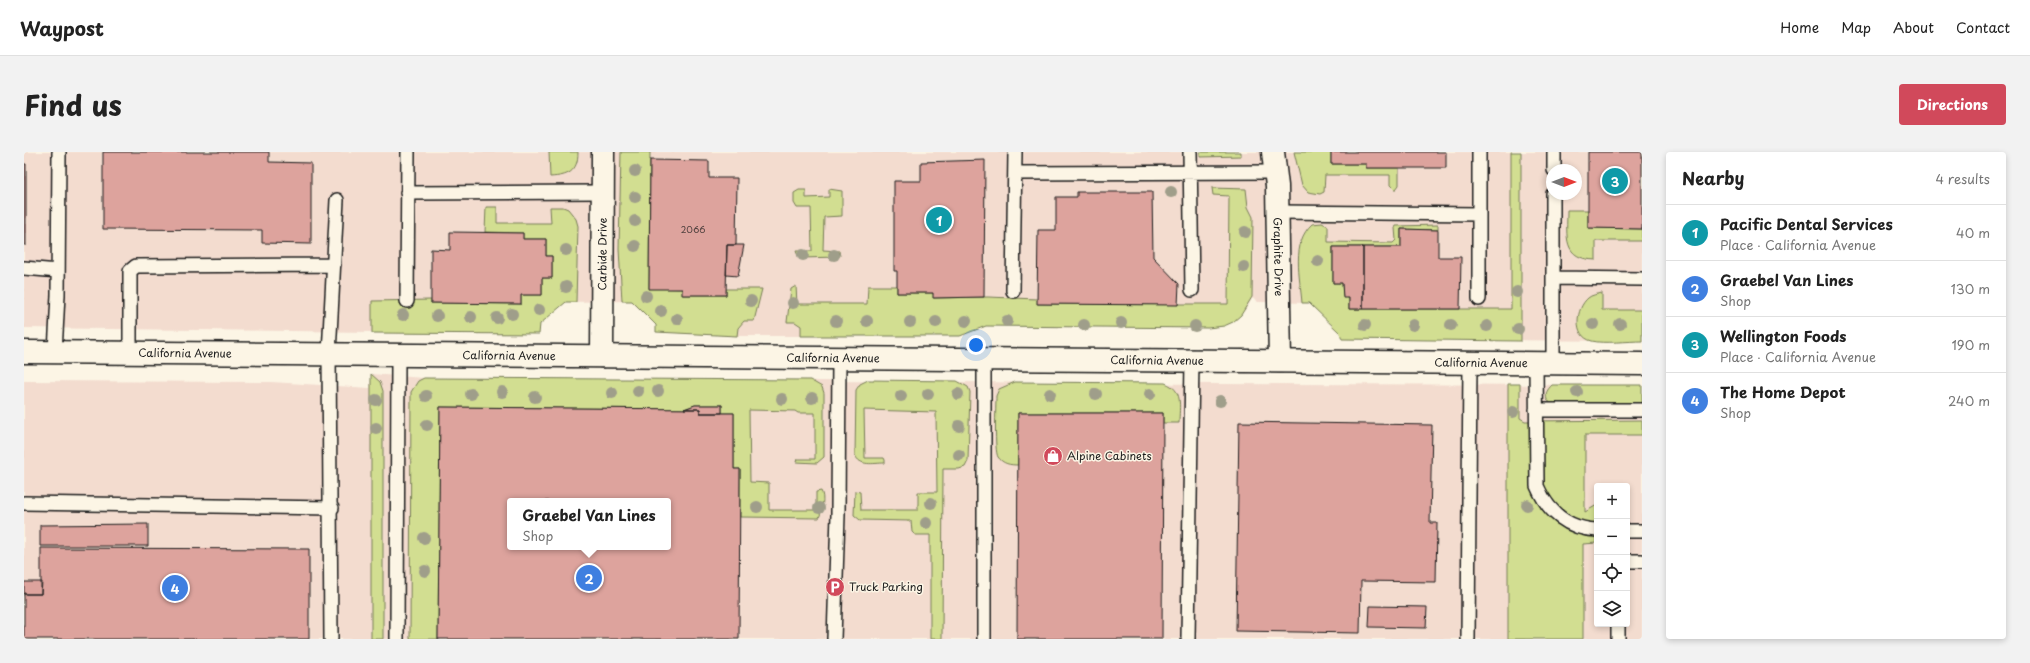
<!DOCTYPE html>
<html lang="en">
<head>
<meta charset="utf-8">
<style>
	:root { --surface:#fff; --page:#f2f2f2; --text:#222; --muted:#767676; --line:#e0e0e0; --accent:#d1495b }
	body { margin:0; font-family:"Playpen Sans",sans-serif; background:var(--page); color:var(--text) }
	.controls { position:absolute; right:12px; bottom:12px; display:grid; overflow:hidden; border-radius:4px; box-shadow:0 2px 6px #0003 }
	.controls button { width:36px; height:36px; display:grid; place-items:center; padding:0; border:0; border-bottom:1px solid var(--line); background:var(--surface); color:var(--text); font:20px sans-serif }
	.compass { position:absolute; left:1522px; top:12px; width:36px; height:36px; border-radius:50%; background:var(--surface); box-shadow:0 2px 6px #0003; rotate:90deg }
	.you { position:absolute; left:952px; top:193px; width:14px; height:14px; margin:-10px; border:3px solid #fff; border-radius:50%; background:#1a73e8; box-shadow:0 0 0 6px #1a73e833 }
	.badge { display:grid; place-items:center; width:26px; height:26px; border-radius:50%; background:var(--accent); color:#fff; font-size:13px; font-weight:700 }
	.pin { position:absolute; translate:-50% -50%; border:2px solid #fff; box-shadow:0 1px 4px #0006 }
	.popup { position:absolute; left:483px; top:346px; width:164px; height:52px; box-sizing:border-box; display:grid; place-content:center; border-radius:4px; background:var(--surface); filter:drop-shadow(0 1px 3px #0005); font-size:13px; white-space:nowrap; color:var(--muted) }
	.popup b { font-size:15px; color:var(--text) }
	.popup::after { content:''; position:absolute; left:50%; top:100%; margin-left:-8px; border:8px solid transparent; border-top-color:var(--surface) }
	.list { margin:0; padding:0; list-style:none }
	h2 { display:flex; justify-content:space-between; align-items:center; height:52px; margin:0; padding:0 16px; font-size:17px }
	h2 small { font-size:13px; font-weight:400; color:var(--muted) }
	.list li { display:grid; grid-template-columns:26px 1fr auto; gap:12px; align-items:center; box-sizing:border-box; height:56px; padding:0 16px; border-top:1px solid var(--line) }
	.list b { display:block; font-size:15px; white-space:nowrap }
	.list p { margin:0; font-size:13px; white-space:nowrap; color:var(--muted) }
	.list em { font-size:13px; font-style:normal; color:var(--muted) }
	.icon { flex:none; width:22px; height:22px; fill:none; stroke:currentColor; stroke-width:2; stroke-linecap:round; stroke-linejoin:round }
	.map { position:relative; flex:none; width:1618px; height:487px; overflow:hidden; border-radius:4px }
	header { display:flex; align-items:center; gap:24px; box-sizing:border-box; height:56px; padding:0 20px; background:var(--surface); border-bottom:1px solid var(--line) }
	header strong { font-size:19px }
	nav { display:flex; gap:22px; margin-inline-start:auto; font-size:14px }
	.intro { display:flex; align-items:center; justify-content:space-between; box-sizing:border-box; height:96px; padding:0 24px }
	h1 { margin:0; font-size:28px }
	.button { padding:10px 18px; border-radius:4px; background:var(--accent); color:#fff; font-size:14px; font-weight:700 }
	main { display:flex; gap:24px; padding:0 24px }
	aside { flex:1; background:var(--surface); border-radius:4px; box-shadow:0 2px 6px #0003 }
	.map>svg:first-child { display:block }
	.built { fill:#f3dccf; fill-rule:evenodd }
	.green { fill:#d2de91; stroke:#777d56 }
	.building { fill:#dda39d; stroke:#1c1c1c; fill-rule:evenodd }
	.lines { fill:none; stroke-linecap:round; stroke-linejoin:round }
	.lane-casing { stroke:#1c1c1c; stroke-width:16 }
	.street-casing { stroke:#1c1c1c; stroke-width:25 }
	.secondary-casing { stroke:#1c1c1c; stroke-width:25 }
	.lane { stroke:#fcf5e5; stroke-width:13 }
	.street { stroke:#fcf5e5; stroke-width:22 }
	.secondary { stroke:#fcf5e5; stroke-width:22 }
	.tree { fill:#9f9e8a }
	.labels { text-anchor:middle; stroke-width:3; stroke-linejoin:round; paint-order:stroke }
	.number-label { font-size:9px; fill:#4c3e3c }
	.street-label { font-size:11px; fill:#1c1c1c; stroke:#fcf5e5 }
	.poi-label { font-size:11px; fill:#1c1c1c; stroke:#fcf5e5; text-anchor:start }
</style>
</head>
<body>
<header>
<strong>Waypost</strong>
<nav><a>Home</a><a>Map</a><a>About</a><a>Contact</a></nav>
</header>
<div class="intro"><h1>Find us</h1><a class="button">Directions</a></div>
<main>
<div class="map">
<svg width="1618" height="487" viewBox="0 0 1618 487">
	<rect width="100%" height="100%" fill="#fcf5e5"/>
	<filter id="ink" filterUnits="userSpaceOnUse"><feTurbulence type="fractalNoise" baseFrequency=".025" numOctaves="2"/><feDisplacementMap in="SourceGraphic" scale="8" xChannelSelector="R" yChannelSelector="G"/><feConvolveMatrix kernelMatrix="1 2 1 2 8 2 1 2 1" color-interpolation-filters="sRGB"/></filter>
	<g filter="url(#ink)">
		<path class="built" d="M0 0H1618V189L1318 187 1316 181 1285 151 1234 150 1228 146 1224 154 1213 167 1194 175 962 174 936 184H713L632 180V173L607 149 542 150 515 172V182L0 176ZM1528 18H1552V42H1528Z
			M347 222 400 226 1194 232 1618 233V487H0V229L247 230 346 236ZM1573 334H1603V472H1573ZM486 349H644V395H486Z"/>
		<path class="green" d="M525 0H554C554 20 544 24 526 25Z
			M597 0H626L625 136 658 137 659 143H702V137H738L730 169H720L714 176 713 184 632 180V173L608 149H598L595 97Z
			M1176 0H1217V4L1176 5Z
			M1270 0H1307V12H1342L1343 16H1375V33L1372 37H1370L1366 33V23H1301L1300 40 1296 42 1284 40 1278 33Z
			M1487 0H1497V189L1318 187 1316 181 1285 151H1278C1276 125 1267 91 1288 72L1298 71 1304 74V90L1369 91 1372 88 1371 76 1372 74 1414 73V78L1377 77V95H1309V131H1318L1319 145 1325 146V157H1487Z
			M1188 36 1222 37 1224 55 1229 65 1228 145 1217 163 1209 170 1200 174 1184 176 962 174 936 184H777V174L771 170H763L767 137 772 134 773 152H843L844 134H873V141H909L910 146 964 145 1013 147 1014 152H1204L1205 44 1189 43Z
			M805 37 818 39V64L800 65 799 98 815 99 816 104 813 105 779 106 774 104 772 99H788L787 56H773L770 51V41L775 38H782V46L805 45Z
			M462 55H473V71H527L526 55H539L544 57 552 67 554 74 552 150H542L516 172 515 182 348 181V149L407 148V151L497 152V143H518V126H528V104H522V87H499V81L461 80Z
			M1543 58H1564V76L1618 77V89H1572V108C1538 107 1543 85 1543 58Z
			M1578 141V158H1618V189C1605 189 1579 192 1568 189 1548 184 1552 156 1564 146 1567 143 1574 142 1578 141Z
			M347 222 356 230 359 239V487H347Z
			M400 226 786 228 798 235 800 241V305L793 311 772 310 773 307H791V261H774L771 259 725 258 726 330 745 331V358H792V340L797 339C801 345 798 359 795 366L716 365V317H710V261H698V253H671L660 257 416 255 414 487H386L387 240 394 229Z
			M844 228 933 229 944 235 946 240 944 309 941 315 935 317H919L918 487H906V383H891L888 380 887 369 836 368 830 363 831 339 836 340 837 358H894V340H913L912 260 840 258 841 306H860L861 308V311C849 311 836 315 831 303L832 238 836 232Z
			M991 230 1141 231C1160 238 1155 254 1155 271H1139V261H994V313C986 313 979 312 974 305 970 298 972 255 972 244L975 237Z
			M1484 232H1496V266L1501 269 1618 268V283H1561V360L1573 353V391L1559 392V487H1484Z
			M1528 233H1618V251H1527L1523 248C1521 241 1523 238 1528 233Z"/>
		<path class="building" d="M79 0H245V10L287 11V92L238 91V78L79 77Z
			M1307 0H1422V16H1342V12H1307Z
			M1564 0H1618V77L1564 76Z
			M626 8 685 9V26H713L712 93H703L702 143H658V137H625Z
			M961 8 960 145 909 146V141H873V119H870V29H897V10Z
			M0 12H2V93H0Z
			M1053 40H1128L1129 105 1155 132 1154 153 1013 152 1014 78H1032V45H1053Z
			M1377 77 1414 78V105H1437L1436 157H1339V95H1377Z
			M426 80 499 81V87H522V104H528V126H518V143H497V152L407 151V97L426 98Z
			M703 93H720L714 124 702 123Z
			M1309 95H1339V157H1325V146H1319L1318 131H1309Z
			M671 253H698V261H676V257H660Z
			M416 255 676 257V261H710V317H716L715 487H414ZM486 349H644V395H486Z
			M994 261H1139L1138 487H993Z
			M1215 270 1408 273 1406 371H1413L1412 430 1337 429 1336 481 1212 479Z
			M124 372V394H16V373Z
			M17 396 285 397V487H0V442H17Z
			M0 430H18L17 442H0Z
			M1346 454 1403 455 1402 476 1345 475Z"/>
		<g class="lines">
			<g class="lane-casing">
				<path id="lane" d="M1166 0 1168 138
					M1530 18V0
					M991 21 1253 20
					M383 41 579 40
					M1254 60 1455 62
					M0 116 34 119
					M1529 126 1618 127
					M989 139 991 0
					M1455 147V0
					M383 149 384 0
					M31 200 34 143 35 0
					M106 201V119L112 114 310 113
					M1512 211 1513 334C1524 360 1544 377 1573 378
					M1529 211V42
					M1512 258H1618
					M0 351 308 356
					M1603 379H1618
					M1603 409H1618
					M307 487 305 202 313 48
					M373 487 374 203
					M810 487 814 363 815 206
					M960 487V207
					M1164 487 1168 208
					M1444 487 1446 210
					M1594 487V472"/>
			</g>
			<g class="street-casing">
				<g id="street">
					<path id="s1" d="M1249 0 1253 34 1256 209"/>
					<path id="s2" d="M578 204 579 0"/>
				</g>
			</g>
			<g class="secondary-casing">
				<g id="secondary">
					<path id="s3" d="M0 200 1618 212"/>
				</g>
			</g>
			<use href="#lane" class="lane"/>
			<use href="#street" class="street"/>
			<use href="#secondary" class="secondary"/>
		</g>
		<g class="tree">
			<circle cx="611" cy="19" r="6"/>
			<circle cx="1147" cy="40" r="6"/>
			<circle cx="611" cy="45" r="6"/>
			<circle cx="611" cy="69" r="6"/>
			<circle cx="1221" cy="80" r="6"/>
			<circle cx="611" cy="94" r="6"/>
			<circle cx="542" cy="98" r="6"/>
			<circle cx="779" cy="103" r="6"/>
			<circle cx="810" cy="103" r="6"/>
			<circle cx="1294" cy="109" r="6"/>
			<circle cx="1220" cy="115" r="6"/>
			<circle cx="542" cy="135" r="6"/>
			<circle cx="1493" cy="140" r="6"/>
			<circle cx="622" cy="144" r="6"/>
			<circle cx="727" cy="149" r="6"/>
			<circle cx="769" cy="151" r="6"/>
			<circle cx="515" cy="158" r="6"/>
			<circle cx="637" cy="159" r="6"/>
			<circle cx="488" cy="162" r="6"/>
			<circle cx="379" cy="163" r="6"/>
			<circle cx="413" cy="164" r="6"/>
			<circle cx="447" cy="165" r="6"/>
			<circle cx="473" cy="166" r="6"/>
			<circle cx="653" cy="167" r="6"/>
			<circle cx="812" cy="169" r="6"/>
			<circle cx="843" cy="169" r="6"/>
			<circle cx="942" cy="169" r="6"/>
			<circle cx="983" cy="169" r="6"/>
			<circle cx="886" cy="170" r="6"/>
			<circle cx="912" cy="170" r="6"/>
			<circle cx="1097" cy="171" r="6"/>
			<circle cx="1569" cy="172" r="6"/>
			<circle cx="1596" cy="172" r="6"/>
			<circle cx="1060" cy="173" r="6"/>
			<circle cx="1341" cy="173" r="6"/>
			<circle cx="1389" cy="173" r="6"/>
			<circle cx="1427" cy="173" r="6"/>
			<circle cx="1171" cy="174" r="6"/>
			<circle cx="1463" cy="174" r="6"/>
			<circle cx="1494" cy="177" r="6"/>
			<circle cx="614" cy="239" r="6"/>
			<circle cx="634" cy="239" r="6"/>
			<circle cx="478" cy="240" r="6"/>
			<circle cx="1553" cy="240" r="6"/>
			<circle cx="588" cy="241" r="6"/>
			<circle cx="447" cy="242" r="6"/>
			<circle cx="904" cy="242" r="6"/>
			<circle cx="934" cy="242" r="6"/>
			<circle cx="1026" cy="242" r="6"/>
			<circle cx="1072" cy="242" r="6"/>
			<circle cx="1126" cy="242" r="6"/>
			<circle cx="402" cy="244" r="6"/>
			<circle cx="877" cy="244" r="6"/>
			<circle cx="511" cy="245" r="6"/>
			<circle cx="788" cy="246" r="6"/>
			<circle cx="758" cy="247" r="6"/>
			<circle cx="352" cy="248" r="6"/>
			<circle cx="1196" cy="249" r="6"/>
			<circle cx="1489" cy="260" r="6"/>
			<circle cx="403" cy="273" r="6"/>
			<circle cx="935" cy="274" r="6"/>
			<circle cx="352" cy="276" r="6"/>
			<circle cx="935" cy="303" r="6"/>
			<circle cx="907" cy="351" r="6"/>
			<circle cx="1503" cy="353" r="6"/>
			<circle cx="733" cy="355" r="6"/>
			<circle cx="795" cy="356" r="6"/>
			<circle cx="902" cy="371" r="6"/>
			<circle cx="400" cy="386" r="6"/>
			<circle cx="401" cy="419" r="6"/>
		</g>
	</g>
	<defs>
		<g id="shop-disc" transform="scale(1)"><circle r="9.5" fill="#d1495b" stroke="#fcf5e5"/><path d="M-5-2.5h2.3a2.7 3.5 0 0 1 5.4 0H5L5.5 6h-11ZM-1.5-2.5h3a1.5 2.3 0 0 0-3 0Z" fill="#fff"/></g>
		<g id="parking-disc" transform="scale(1)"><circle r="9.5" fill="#d1495b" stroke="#fcf5e5"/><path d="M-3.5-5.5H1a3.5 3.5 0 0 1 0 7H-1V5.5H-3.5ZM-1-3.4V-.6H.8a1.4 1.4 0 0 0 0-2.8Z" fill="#fff"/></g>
	</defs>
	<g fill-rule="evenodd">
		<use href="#shop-disc" x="1029" y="304"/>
		<use href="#parking-disc" x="811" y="435"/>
	</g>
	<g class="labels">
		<g class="number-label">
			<text x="669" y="81">2066</text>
		</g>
		<g class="street-label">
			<text dy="4" stroke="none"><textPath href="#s2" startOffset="102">Carbide Drive</textPath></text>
			<text dy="4" stroke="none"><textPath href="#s1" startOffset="105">Graphite Drive</textPath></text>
			<text dy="4" stroke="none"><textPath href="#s3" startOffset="161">California Avenue</textPath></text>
			<text dy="4" stroke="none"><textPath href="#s3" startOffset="485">California Avenue</textPath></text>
			<text dy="4" stroke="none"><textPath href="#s3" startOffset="809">California Avenue</textPath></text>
			<text dy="4" stroke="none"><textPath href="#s3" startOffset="1133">California Avenue</textPath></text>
			<text dy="4" stroke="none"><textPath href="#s3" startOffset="1457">California Avenue</textPath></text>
		</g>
		<g class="poi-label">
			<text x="1043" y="308">Alpine Cabinets</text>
			<text x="825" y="439">Truck Parking</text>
		</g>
	</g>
</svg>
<div class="controls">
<button>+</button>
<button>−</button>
<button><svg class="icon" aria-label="locate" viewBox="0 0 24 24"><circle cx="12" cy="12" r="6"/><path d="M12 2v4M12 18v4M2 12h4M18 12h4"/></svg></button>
<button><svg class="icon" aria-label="layers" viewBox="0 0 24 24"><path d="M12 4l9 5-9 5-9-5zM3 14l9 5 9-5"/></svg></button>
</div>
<svg class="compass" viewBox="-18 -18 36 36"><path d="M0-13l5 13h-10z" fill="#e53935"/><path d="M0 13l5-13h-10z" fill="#767676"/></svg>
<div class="you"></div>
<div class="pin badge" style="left:915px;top:68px;background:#0f9aa8">1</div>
<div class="pin badge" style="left:565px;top:426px;background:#3f7fe0">2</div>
<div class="popup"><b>Graebel Van Lines</b>Shop</div>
<div class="pin badge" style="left:1591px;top:29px;background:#0f9aa8">3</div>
<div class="pin badge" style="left:151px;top:436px;background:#3f7fe0">4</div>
</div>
<aside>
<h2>Nearby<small>4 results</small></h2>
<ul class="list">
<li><span class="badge" style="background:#0f9aa8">1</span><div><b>Pacific Dental Services</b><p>Place · California Avenue</p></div><em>40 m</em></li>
<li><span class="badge" style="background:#3f7fe0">2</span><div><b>Graebel Van Lines</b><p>Shop</p></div><em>130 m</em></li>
<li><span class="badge" style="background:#0f9aa8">3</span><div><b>Wellington Foods</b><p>Place · California Avenue</p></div><em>190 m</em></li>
<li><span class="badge" style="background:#3f7fe0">4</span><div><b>The Home Depot</b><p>Shop</p></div><em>240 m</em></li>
</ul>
</aside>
</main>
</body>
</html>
